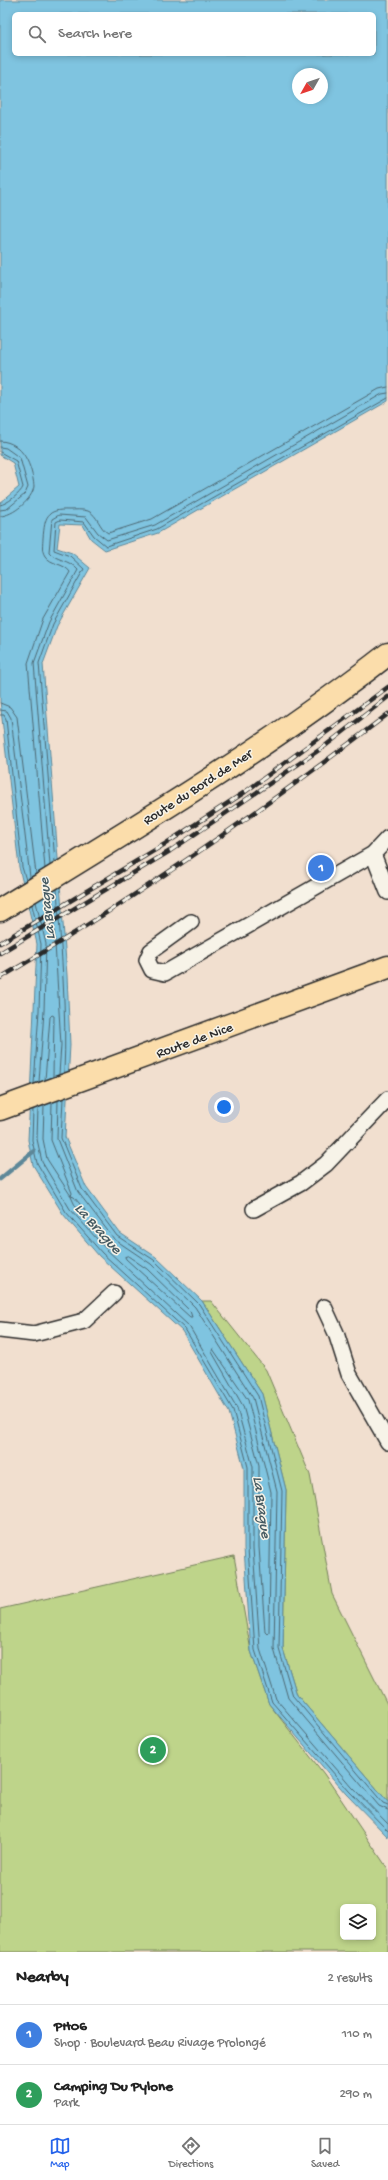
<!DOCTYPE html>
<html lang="en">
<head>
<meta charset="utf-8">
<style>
	:root { --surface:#fff; --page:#f6f6f6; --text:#222; --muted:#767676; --line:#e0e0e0; --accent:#2563eb }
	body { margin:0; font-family:"Gochi Hand",sans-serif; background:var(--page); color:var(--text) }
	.controls { position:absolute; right:12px; bottom:12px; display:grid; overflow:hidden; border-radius:6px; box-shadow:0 2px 6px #0003 }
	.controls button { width:36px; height:36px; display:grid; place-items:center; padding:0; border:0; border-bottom:1px solid var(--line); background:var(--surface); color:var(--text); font:20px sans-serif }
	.compass { position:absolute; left:292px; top:68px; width:36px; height:36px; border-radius:50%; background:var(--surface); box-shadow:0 2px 6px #0003; rotate:230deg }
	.you { position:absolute; left:224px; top:1107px; width:14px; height:14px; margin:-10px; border:3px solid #fff; border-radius:50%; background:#1a73e8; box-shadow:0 0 0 6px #1a73e833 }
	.badge { display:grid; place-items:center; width:26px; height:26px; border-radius:50%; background:var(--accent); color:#fff; font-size:13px; font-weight:700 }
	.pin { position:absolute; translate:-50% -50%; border:2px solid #fff; box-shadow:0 1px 4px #0006 }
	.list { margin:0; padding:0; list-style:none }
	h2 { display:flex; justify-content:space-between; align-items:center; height:52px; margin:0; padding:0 16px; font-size:17px }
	h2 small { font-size:13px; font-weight:400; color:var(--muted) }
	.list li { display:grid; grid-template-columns:26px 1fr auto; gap:12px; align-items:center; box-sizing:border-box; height:60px; padding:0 16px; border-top:1px solid var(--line) }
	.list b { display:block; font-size:15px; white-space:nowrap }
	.list p { margin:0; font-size:13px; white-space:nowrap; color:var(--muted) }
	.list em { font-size:13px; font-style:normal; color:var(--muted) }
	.icon { flex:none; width:22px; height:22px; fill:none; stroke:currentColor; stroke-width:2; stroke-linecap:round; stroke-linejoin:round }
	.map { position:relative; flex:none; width:388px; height:1952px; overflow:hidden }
	.search { position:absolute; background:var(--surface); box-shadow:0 2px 6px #0003; left:12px; right:12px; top:12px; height:44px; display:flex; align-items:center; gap:10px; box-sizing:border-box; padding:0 14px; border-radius:6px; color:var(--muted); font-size:15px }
	.sheet { height:172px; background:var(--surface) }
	nav { display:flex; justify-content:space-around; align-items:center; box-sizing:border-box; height:56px; border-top:1px solid var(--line); background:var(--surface); font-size:11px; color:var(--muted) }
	nav a { display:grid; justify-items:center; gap:2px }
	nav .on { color:var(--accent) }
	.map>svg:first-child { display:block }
	.green { fill:#bed48a; stroke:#74805a; fill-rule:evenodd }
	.water { fill:#7fc4e0; stroke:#5d8798; fill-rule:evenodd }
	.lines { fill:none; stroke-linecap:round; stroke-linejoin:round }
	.shore { stroke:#4d6873; stroke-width:1 }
	.stream { stroke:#5d8798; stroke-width:4.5 }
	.minor-casing { stroke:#2b2b2b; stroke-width:18 }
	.primary-casing { stroke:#2b2b2b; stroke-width:25 }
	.minor { stroke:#f7f3e8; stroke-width:15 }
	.primary { stroke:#fbddab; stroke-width:22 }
	.rail-casing { stroke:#2b2b2b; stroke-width:4.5 }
	.rail { stroke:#f7f3e8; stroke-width:3; stroke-dasharray:9; stroke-linecap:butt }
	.labels { text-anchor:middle; stroke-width:3; stroke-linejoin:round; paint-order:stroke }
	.street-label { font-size:14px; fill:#2b2b2b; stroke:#f7f3e8 }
	.water-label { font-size:15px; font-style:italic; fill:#445961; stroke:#f7f3e8 }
</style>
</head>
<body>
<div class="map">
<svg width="388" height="1952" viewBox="0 0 388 1952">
	<rect width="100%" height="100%" fill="#f1dfcf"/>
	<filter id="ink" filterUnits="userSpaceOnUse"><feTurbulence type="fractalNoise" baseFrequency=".025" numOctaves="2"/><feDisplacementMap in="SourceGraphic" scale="8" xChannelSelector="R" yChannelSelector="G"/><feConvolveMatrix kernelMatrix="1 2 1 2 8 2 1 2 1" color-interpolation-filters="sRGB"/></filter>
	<g filter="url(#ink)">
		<path class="green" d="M202 1301H211L266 1370 310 1475 332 1594 388 1706V1802L297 1695 283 1649 286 1490 262 1394Z
			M234 1556 251 1651 269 1704 324 1774 388 1869V1952H0V1609ZM343 1907H373V1937H343Z"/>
		<path class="water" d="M0 0H388V401L158 533 105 550 91 539 83 525 60 524 57 548 72 553 90 568 57 626 43 664 67 975 70 1045 65 1137 86 1187 120 1233 156 1257 202 1301 262 1394 286 1490 283 1649 297 1695 388 1802V1837L346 1794 269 1704 251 1651 244 1548V1468L229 1412 182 1331 99 1256 63 1214 33 1165 28 1140 37 944 19 867 0 701V503L19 487 13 463 0 455ZM14 14H374V54H14ZM298 74H322V98H298Z"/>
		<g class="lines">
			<path class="shore" d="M0 441C24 442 32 467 34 486 33 499 13 516 0 516
				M0 447 6 448 20 458 28 487 25 494 7 509 0 510
				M0 452 16 461 23 487C21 493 7 504 0 505
				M0 703 10 707 17 717 36 874
				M0 710 7 711 11 718 30 877
				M0 715H4L6 719 22 867 26 880
				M55 862 39 663 53 624 84 569 70 556 54 550 56 522 60 520 84 522 94 536 106 546 157 529 388 398
				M50 865 34 663 49 622 78 570C69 559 56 561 49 552L52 519 59 515 86 517 98 533 107 540 155 525 382 394 388 393
				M45 869 28 663 43 619 70 572C64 563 51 565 45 556 41 550 43 544 43 538 45 517 46 509 69 510 75 510 82 509 88 511 98 515 99 528 108 533L152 519 379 389 388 387
				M57 889C61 950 67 1012 64 1073
				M52 892 61 1045 59 1074
				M36 902 46 944 44 1011 39 1082
				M32 905 41 944 39 1011 34 1084
				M45 1080 50 1017 52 1015 54 1016 53 1077
				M63 1099 61 1138 82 1189 117 1236 154 1260 199 1304 258 1396 282 1491 279 1649 293 1696 383 1803 388 1805
				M58 1101 57 1139 78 1192 114 1239 151 1264 195 1307 253 1398 277 1491 274 1649 288 1698 379 1806 388 1810
				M44 1106 43 1139 47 1159 71 1196 72 1193 51 1140 52 1103
				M38 1108 37 1139 42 1162 70 1209 106 1249 189 1326 237 1408 253 1467V1548L260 1649 276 1699 352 1787 388 1824
				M33 1110 32 1140 37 1163 66 1212 102 1253 185 1329 233 1410 248 1467V1548L255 1650 272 1702 349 1791 388 1831
				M71 1196 74 1197 85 1210 84 1213 75 1205Z
				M128 1256 147 1269 190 1311 192 1317H190L126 1259 125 1257Z
				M213 1349 248 1400 271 1492 269 1632 267 1634 265 1632 259 1547V1465L243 1406 212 1352Z"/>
			<path class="stream" d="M0 1179 34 1151"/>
			<g class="minor-casing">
				<path id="minor" d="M373 854 388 892
					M191 922 151 951 147 960 152 970 165 973 373 854 388 838
					M254 1209 301 1183 326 1164 388 1099
					M324 1307 336 1333 349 1374 388 1442
					M0 1330 34 1334 84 1321 114 1293"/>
			</g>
			<g class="primary-casing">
				<path id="primary" d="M0 910C132 829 266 749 388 654
					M0 1109 388 967"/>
			</g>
			<use href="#minor" class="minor"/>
			<use href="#primary" class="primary"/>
			<g class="rail-casing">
				<path id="rail" d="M0 943 165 844 245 792 388 687
					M0 953 170 851 325 746 388 697
					M0 978C135 899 264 809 388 714"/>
			</g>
			<use href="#rail" class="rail"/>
		</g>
	</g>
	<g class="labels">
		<g class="street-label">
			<text transform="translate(197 786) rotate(-33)" y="5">Route du Bord de Mer</text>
			<text transform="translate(194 1039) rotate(-20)" y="5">Route de Nice</text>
		</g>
		<g class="water-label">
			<text transform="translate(46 909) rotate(-96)" y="5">La Brague</text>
			<text transform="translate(99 1228) rotate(48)" y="5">La Brague</text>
			<text transform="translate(263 1507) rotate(82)" y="5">La Brague</text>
		</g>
	</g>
</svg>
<div class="controls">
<button><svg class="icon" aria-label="layers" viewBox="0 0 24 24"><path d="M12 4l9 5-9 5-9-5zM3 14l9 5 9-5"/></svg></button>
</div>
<svg class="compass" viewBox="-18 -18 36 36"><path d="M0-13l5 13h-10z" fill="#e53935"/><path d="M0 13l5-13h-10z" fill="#767676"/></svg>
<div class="you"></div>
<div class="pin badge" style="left:321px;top:868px;background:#3f7fe0">1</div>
<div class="pin badge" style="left:153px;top:1750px;background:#2e9e5b">2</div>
<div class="search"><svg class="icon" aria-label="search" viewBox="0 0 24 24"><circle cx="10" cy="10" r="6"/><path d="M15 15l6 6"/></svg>Search here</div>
</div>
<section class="sheet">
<h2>Nearby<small>2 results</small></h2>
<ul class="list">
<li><span class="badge" style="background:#3f7fe0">1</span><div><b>PH06</b><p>Shop · Boulevard Beau Rivage Prolongé</p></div><em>110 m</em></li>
<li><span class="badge" style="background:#2e9e5b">2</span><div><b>Camping Du Pylone</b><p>Park</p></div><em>290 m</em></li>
</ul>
</section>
<nav>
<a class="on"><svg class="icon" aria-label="map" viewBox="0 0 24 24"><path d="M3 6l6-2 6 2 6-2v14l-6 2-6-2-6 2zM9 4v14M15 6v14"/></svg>Map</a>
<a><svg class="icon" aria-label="directions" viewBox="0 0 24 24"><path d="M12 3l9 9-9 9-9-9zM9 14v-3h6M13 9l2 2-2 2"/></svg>Directions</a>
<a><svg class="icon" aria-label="saved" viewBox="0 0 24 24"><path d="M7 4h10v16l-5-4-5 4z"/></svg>Saved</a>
</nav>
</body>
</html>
